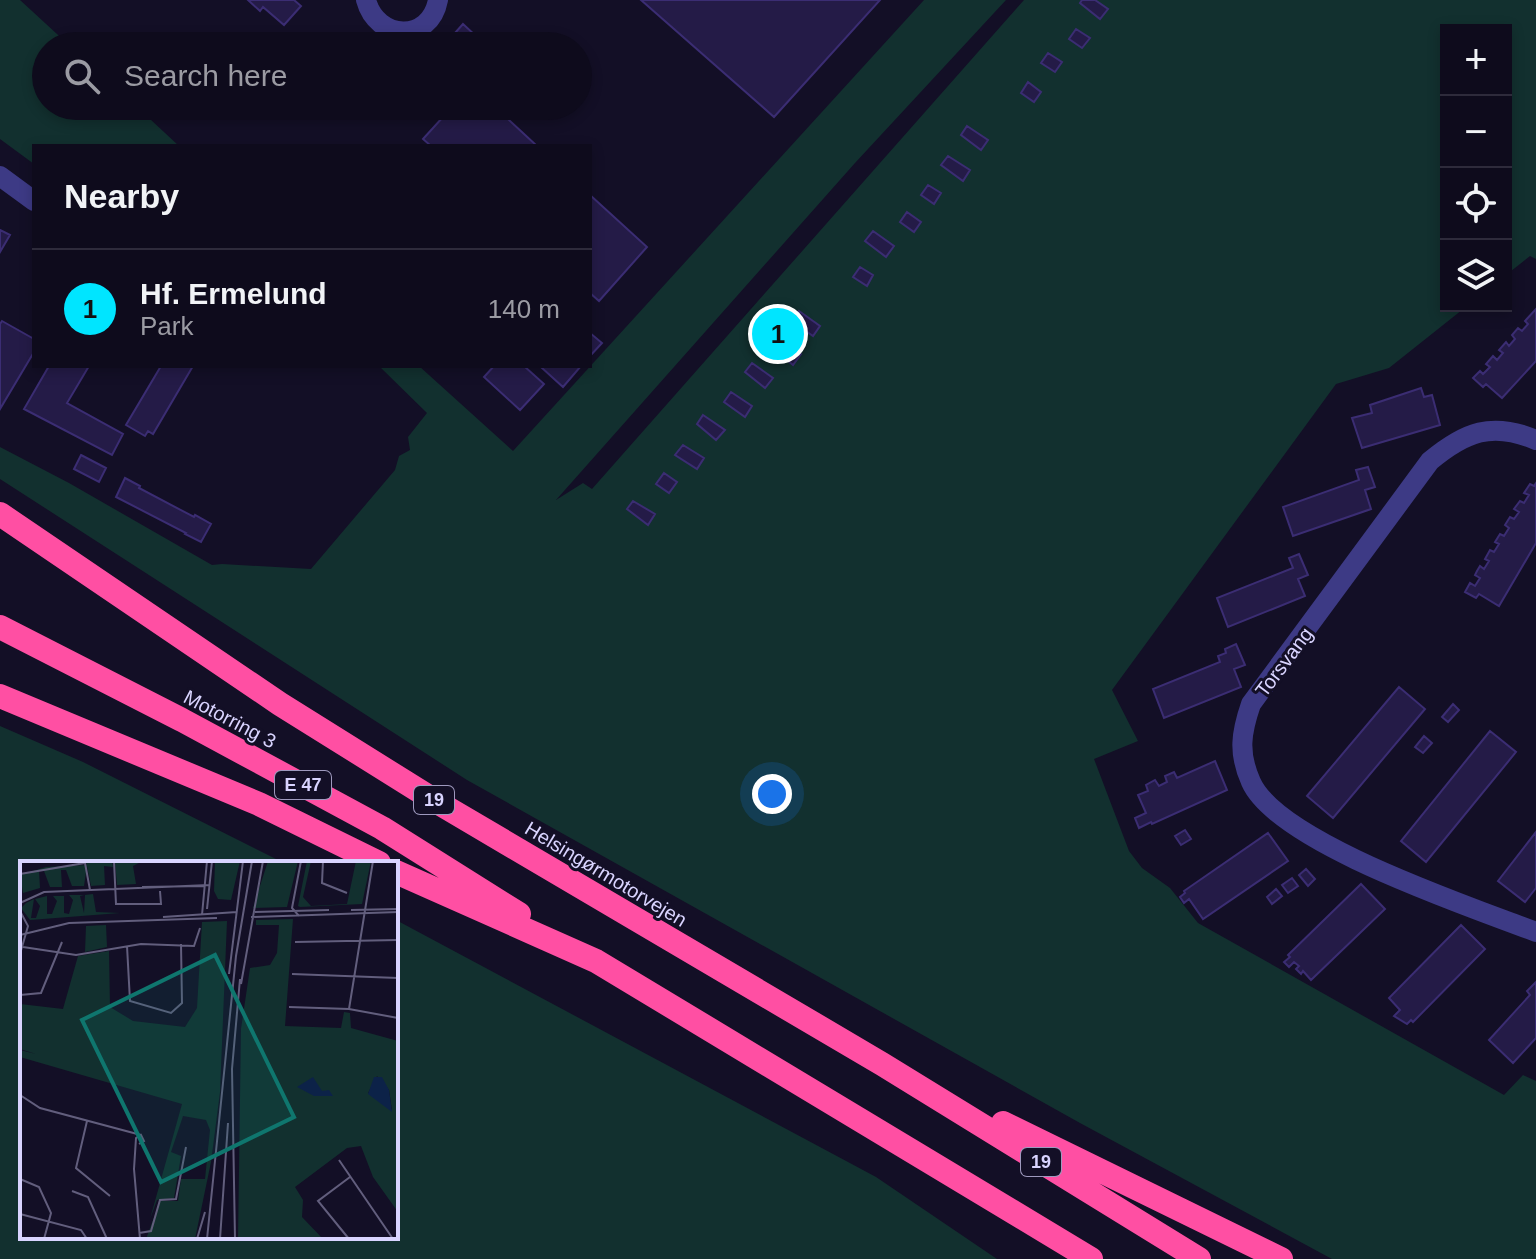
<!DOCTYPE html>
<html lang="en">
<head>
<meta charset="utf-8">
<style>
	:root { --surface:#0e0b1c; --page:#1c1929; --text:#f1f3f6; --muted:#9b9ba3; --line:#2e2b3b; --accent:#00e5ff }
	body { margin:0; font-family:Arial,sans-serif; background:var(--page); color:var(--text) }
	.controls { position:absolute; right:24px; top:24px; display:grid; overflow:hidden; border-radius:0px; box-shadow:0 4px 12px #0003 }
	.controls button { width:72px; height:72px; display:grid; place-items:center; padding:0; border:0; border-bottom:2px solid var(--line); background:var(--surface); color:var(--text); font:40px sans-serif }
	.you { position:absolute; left:772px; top:794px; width:28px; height:28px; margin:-20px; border:6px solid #fff; border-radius:50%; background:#1a73e8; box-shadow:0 0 0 12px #1a73e833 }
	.badge { display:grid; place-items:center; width:52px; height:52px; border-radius:50%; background:var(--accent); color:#111; font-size:26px; font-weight:700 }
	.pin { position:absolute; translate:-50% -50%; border:4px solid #fff; box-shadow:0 2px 8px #0006 }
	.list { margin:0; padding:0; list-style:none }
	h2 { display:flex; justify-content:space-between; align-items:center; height:104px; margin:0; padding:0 32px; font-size:34px }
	h2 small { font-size:26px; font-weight:400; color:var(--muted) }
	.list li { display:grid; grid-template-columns:52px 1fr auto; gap:24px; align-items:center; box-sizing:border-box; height:120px; padding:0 32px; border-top:2px solid var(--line) }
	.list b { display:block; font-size:30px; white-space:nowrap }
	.list p { margin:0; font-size:26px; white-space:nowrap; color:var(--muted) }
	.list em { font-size:26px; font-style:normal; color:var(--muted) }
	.icon { flex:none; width:44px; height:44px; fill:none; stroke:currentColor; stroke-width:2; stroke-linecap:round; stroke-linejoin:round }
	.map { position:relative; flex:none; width:1536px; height:1259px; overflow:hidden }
	.search { position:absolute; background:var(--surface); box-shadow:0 4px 12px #0003; left:32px; top:32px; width:560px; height:88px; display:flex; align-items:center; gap:20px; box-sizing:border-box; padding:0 28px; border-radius:44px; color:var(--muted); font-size:30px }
	.panel { position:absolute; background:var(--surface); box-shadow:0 4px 12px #0003; left:32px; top:144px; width:560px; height:224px; border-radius:0px }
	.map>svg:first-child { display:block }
	.green { fill:#12302f }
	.building { fill:#241b47; stroke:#3b2d73; stroke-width:2 }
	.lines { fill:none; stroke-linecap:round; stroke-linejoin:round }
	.minor { stroke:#3d3a85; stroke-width:20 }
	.tertiary { stroke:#3d3a85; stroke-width:20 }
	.motorway { stroke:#ff4fa3; stroke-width:24 }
	.labels { text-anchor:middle; stroke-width:6; stroke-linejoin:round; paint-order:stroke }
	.shield { fill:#130f26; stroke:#9e99be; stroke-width:2 }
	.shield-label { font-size:18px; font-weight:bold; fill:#d9d4ff }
	.street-label { font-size:20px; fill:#d9d4ff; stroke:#130f26 }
	.inset-road { fill:none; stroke:#625e7d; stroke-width:2 }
	.view { fill:#0f766e; fill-opacity:0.15; stroke:#0f766e; stroke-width:4 }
	.inset-edge { fill:none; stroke:#d9d4ff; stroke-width:4 }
</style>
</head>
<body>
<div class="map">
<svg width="1536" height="1259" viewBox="0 0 1536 1259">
	<rect width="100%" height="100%" fill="#130f26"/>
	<path class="green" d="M0 0H20L70 46H46V106H136L179 146H34V164L0 139Z
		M924 0H1006L855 163 556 500 583 483 592 489 1024 0H1536V259L1530 256 1506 275V30H1446V306H1467L1389 368 1336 384 1112 690 1138 741 1094 759 1129 851 1142 868 1170 888 1198 923 1504 1095 1523 1075 1536 1081V1259H1332L1080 1123 467 780 0 479V447L69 483 212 565 222 564 311 569 395 470 399 456 410 450 408 437 427 413 379 366H419L513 451Z
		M0 726 83 762 284 863H22V1237H396V920L876 1177 997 1259H0Z"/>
	<path class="building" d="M248 0H294L301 6 284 25 263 7 260 11Z
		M641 0H880L774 117Z
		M1082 0H1095L1108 9 1100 19 1080 3Z
		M463 24 476 36 469 45 455 33Z
		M1076 29 1090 38 1082 48 1069 39Z
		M1048 53 1062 62 1055 72 1041 63Z
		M1028 82 1041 92 1034 102 1021 93Z
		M453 106H494L537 146H431L423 139Z
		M967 126 988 140 981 150 961 135Z
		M948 156 970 170 963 181 941 165Z
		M928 185 941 193 934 204 921 195Z
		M590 195 647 247 599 301 590 293Z
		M907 212 921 222 914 232 900 222Z
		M0 230 10 235 0 252Z
		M873 231 894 246 886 257 865 241Z
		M860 267 873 275 867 286 853 277Z
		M1536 309V361L1502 398 1486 384 1483 387 1473 378 1480 371 1483 374 1490 367 1486 364 1493 356 1497 360 1503 353 1499 350 1506 342 1509 346 1515 339 1512 335 1518 328 1522 331 1528 324 1525 321Z
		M799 311 820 326 813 336 792 321Z
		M2 321 34 339V352L0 409V324Z
		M590 333 602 343 590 356Z
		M779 341 801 354 793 365 774 349Z
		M752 363 773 378 765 388 745 372Z
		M49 366H89L67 403 123 434 112 455 24 409Z
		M161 366H193L153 434 148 431 145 436 126 425Z
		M494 366H524L544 384 520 410 484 377Z
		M544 366H581L563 387 542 368Z
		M1421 388 1424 397 1432 395 1440 425 1362 448 1352 418 1372 413 1370 405Z
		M731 392 752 406 745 417 724 402Z
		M703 415 725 430 716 440 697 424Z
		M683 445 704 458 697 469 675 455Z
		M81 455 106 468 99 482 74 469Z
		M1368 467 1375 487 1365 490 1371 509 1293 536 1283 507 1359 480 1356 470Z
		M664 473 677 482 669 493 656 484Z
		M125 478 140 486 139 488 194 517 195 515 211 524 201 542 185 534 186 533 116 497Z
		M1536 483V543L1499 606 1479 594 1476 598 1465 592 1470 583 1475 586 1480 578 1475 575 1477 571 1480 566 1484 569 1489 561 1485 559 1490 550 1494 552 1499 544 1495 542 1500 534 1504 536 1509 528 1505 525 1510 517 1514 519 1519 512 1514 509 1520 501 1524 503 1529 495 1524 493 1530 484 1534 486Z
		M633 501 655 514 648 525 627 509Z
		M1299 554 1308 575 1298 579 1305 596 1228 627 1217 598 1293 568 1289 558Z
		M1236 644 1245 665 1234 669 1241 687 1164 718 1153 689 1220 662 1218 656 1226 653 1225 649Z
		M1399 687 1425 709 1333 818 1307 796Z
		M1453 704 1459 710 1448 722 1442 717Z
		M1490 731 1516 752 1426 862 1401 841Z
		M1424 736 1432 743 1423 753 1415 747Z
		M1215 761 1227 790 1152 824 1151 822 1139 828 1135 818 1146 813 1138 795 1148 791 1146 785 1155 780 1159 786 1167 782 1165 776 1174 772 1177 778Z
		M1185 830 1191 839 1181 845 1175 836Z
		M1536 832V888L1525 902 1498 881Z
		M1268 833 1288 861 1203 919 1189 899 1184 903 1180 897 1185 893 1184 891Z
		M1306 869 1315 879 1308 886 1299 875Z
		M1292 878 1298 886 1288 893 1282 885Z
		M1361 884 1385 909 1311 980 1303 971 1301 974 1296 969 1299 966 1294 962 1289 967 1284 962 1290 957 1288 955Z
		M1276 889 1282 896 1272 904 1267 897Z
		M1461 925 1485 949 1413 1022 1411 1020 1407 1024 1394 1016 1400 1010 1389 998Z
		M1536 982V1038L1513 1063 1489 1040 1530 995 1527 991Z"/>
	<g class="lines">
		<path class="minor" d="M0 176 34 201
			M1536 440C1492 421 1465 432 1430 461L1251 704C1241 733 1238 753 1251 782 1278 843 1472 907 1536 932"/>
		<path class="tertiary" d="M366 0C377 41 430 43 438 0"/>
		<path class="motorway" d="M0 514 280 704 437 802 882 1064 1199 1259
			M0 627 182 720 382 828 519 914
			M0 696 259 804 379 863
			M396 872 596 961 1091 1259
			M1003 1123 1281 1259"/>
	</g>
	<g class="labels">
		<g class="shield">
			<rect x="275" y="771" width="56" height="28" rx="6"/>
			<rect x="414" y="786" width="40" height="28" rx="6"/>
			<rect x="1021" y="1148" width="40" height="28" rx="6"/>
		</g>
		<g class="shield-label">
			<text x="303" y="791">E 47</text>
			<text x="434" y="806">19</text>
			<text x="1041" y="1168">19</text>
		</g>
		<g class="street-label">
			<text transform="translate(1284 662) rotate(-53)" y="7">Torsvang</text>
			<text transform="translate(230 719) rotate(28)" y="7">Motorring 3</text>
			<text transform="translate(606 874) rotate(31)" y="7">Helsingørmotorvejen</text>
		</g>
	</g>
	<g transform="translate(20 861)">
		<rect width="378" height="378" fill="#130f26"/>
		<path d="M66 0H92L93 6 84 5 85 24 71 25ZM95 0H123L113 5 116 23 97 24ZM195 0H220L211 39 198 38 194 30ZM248 0H278L267 46 233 47ZM287 0H291L283 36 291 45 327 43 336 0H351L342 43 280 46 278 45ZM67 4 64 25H52L46 9H41L42 26H30L24 10H19L20 27 3 32 0 14 26 6ZM73 33 76 51 100 52 10 59 1 47 6 42 14 38 11 57H16L20 45 15 38 27 35V53H32L37 40 33 35H44V52L49 53 53 39 49 34H64L60 35 64 52 65 34ZM273 58 265 165 321 167 324 151 330 152 331 167 378 180V351L353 316 341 285 327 287 275 326 283 339 282 356 303 378H218L221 168 230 107 250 104 257 92 259 64H236V59ZM357 215 369 229 372 249 348 232ZM207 60 200 231 191 301 175 378H126L140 340H158L161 318H185L190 269 186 259 163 255 151 291 161 295 154 337 137 339 130 358 162 243 0 196V189L16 193 0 188V143L43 148 58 95 89 90 90 146 113 160 165 166 177 147 182 61ZM86 64 87 86 65 91 66 65Z" fill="#12302f" fill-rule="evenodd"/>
		<path d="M293 216 302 230 309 229 313 235H294L277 226ZM354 216H362L369 229 372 251 348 233Z" fill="#0c2248"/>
		<path class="inset-road" d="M94 0 96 43H141L140 30M303 0 302 22 327 32M0 13 65 2 70 29M122 26 184 25M0 42 24 31 189 24M187 48 192 0M331 49 378 48M0 50 8 65 0 93M235 51 309 49M182 54 187 0M279 55 272 47 281 0M143 56 217 51M231 56 378 51M0 74 49 62 197 57M275 81 378 79M107 85 110 140 151 152 162 142 161 83M3 86 56 94 121 83 174 85 180 67M209 113 223 0M272 113 378 117M221 123 243 0M0 134 21 132 42 81M269 146 329 148 378 157M329 148 353 0M0 234 20 247 121 274M67 260 56 307 90 335M119 283 124 280 121 274 116 277 114 308 120 378M319 299 373 378M0 318 19 326 31 352 24 378M52 330 68 336 87 378M0 353 61 369 67 378M119 372 131 370 140 339 156 338 166 286M177 378 185 351M187 378 216 95 232 0M200 378 208 262M215 378 212 208 220 118M329 378 298 340 330 316"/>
		<path class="view" d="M195 94 274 256 141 321 62 159Z"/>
		<rect width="378" height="378" class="inset-edge"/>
	</g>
</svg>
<div class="controls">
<button>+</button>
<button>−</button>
<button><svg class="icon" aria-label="locate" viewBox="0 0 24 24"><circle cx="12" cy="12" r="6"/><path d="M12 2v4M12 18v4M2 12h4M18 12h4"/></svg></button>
<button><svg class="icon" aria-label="layers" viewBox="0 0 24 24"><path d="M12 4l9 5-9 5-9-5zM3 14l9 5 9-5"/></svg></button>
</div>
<div class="you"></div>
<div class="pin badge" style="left:778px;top:334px">1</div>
<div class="search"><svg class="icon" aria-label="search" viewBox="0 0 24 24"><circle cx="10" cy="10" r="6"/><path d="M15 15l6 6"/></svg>Search here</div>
<section class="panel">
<h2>Nearby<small></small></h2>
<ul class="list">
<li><span class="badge">1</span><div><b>Hf. Ermelund</b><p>Park</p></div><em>140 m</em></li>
</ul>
</section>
</div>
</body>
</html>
